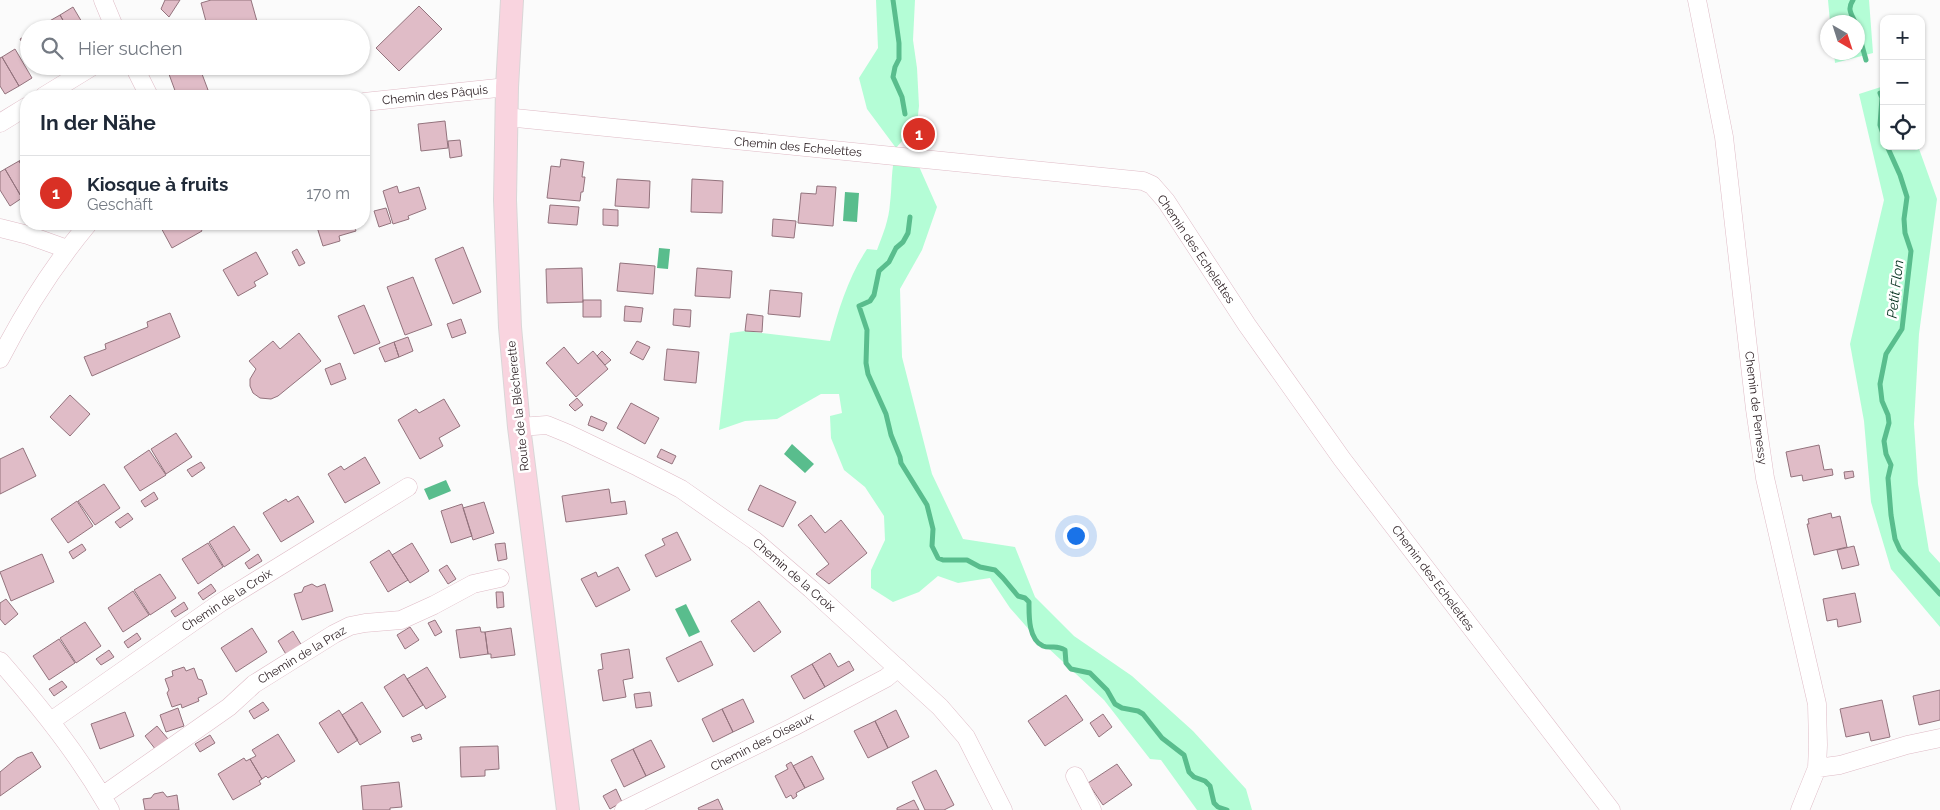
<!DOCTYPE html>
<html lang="de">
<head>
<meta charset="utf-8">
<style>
	:root { --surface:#fff; --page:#f2f2f3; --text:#1f2937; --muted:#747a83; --line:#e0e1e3; --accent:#d93025 }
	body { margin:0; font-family:Raleway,sans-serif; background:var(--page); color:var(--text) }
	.controls { position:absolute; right:15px; top:15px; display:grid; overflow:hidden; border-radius:10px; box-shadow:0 1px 4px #0004 }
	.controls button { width:45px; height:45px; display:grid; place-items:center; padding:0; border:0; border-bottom:1px solid var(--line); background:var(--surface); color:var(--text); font:25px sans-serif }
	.compass { position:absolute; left:1820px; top:15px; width:45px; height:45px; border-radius:50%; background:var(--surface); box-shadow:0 1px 4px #0004; rotate:141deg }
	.you { position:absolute; left:1075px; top:535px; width:18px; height:18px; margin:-12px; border:4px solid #fff; border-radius:50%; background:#1a73e8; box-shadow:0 0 0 8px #1a73e833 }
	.badge { display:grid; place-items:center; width:32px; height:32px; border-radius:50%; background:var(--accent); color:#fff; font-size:16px; font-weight:700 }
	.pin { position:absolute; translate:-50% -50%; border:2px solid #fff; box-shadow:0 1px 5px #0006 }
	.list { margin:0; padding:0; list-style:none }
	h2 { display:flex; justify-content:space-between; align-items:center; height:65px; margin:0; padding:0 20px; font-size:21px }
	h2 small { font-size:16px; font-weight:400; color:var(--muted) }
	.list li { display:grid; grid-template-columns:32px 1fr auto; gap:15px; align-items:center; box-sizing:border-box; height:75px; padding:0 20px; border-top:1px solid var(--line) }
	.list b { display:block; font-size:19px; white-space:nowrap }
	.list p { margin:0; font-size:16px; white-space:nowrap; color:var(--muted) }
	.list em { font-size:16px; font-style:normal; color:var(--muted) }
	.icon { flex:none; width:28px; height:28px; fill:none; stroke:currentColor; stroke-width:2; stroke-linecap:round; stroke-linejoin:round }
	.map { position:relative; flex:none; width:1940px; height:810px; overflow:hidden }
	.search { position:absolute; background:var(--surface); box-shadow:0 1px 4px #0004; left:20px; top:20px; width:350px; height:55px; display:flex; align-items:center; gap:12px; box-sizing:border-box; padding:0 18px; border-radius:28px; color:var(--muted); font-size:19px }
	.panel { position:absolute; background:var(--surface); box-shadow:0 1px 4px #0004; left:20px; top:90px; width:350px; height:140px; border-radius:20px }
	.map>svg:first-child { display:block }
	.green { fill:#b4fdd6 }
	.water { fill:#59bd8d }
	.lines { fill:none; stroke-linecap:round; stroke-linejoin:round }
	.stream { stroke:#59bd8d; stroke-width:5 }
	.building { fill:#e0bcc7; stroke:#93737d }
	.minor-casing { stroke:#dfbbc6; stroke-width:19 }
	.major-casing { stroke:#d9d6d7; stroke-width:24 }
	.minor { stroke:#fff; stroke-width:18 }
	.major { stroke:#f9d4df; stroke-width:22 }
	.labels { text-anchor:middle; stroke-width:5; stroke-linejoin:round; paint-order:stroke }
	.street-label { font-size:12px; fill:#2a1d21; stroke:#fff }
	.water-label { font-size:14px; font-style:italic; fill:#05321f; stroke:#fff }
</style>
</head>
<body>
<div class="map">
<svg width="1940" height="810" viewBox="0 0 1940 810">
	<rect width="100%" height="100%" fill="#fbfbfb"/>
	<path class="green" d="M876 0H915L913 40 917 68 919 106 917 124 896 148 867 109 859 78 878 48Z
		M1828 0H1869L1873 53 1835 63 1834 53 1858 52V22H1830Z
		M1884 86V146H1918L1937 199 1919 334 1914 424 1918 484 1929 551 1940 563V627L1891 569 1871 502 1864 421 1850 344 1884 200 1859 94Z
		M894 160 917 162 937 207 922 250 900 289 902 357 932 474 963 539 1015 547 1035 597 1074 636 1132 676 1193 731 1246 789 1252 810H1197L1161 760 1150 759 1104 700 1032 633 1010 608 990 578 958 583 938 576 919 592 893 602 871 588V570L885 540 884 516 865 487 844 470 831 438 830 416 842 413 839 394H821L777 419 745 421 719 430 730 333 745 331 830 341C839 308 848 278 867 249L877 250C883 234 889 220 890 203 892 189 891 175 894 160Z"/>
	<path class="water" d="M845 192 859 193 857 222 843 221Z
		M659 248 670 249 668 269 657 268Z
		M792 444 814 464 805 473 784 454Z
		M446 480 451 491 429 500 424 489Z
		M686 604 700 632 689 637 675 609Z"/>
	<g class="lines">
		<path class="stream" d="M893 0 899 43V59L895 67 893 77 902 97 905 114
			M1853 0C1847 9 1851 13 1855 22
			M1858 37 1861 42 1866 60
			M1880 93 1882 98 1880 125 1884 137
			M1887 146 1900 175 1907 197 1904 219 1905 233 1911 251 1902 329 1886 354 1880 384 1882 401 1888 415 1889 423 1884 441 1886 454 1891 465 1888 478 1891 515 1895 539 1900 550 1940 594
			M910 217 908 233 903 242 896 248 889 262 879 271 874 295 870 301 859 306 867 330 866 363 868 374 886 414 891 435 900 457 901 463 927 505 933 529 932 546 938 558 943 560H967L980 567 995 570 1003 578 1018 596 1025 598 1029 602C1029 615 1028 639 1043 646 1051 649 1056 644 1065 650L1066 663 1071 669 1090 673 1107 690 1115 704 1122 708 1138 711 1143 714 1162 738 1184 755 1189 772 1194 777 1205 781 1210 786 1214 803 1218 807 1227 810"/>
	</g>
	<path class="building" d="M165 0H180L169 17 161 9Z
		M211 0H251L258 25 245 29H208L201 3Z
		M419 6 442 29 399 71 376 48Z
		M73 7 86 29H68L60 15Z
		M60 15 68 29H49L46 23Z
		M29 34V54L20 39Z
		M15 49 32 78 19 86 2 57Z
		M2 57 19 86 5 94 0 86V58Z
		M166 66H199L208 90 191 96H177Z
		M445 121 448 148 421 151 418 124Z
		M916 129H923V140H916Z
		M460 140 462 156 450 158 448 141Z
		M26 157V173L19 161Z
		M561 159 584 162 582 177H585L583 192H581L580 201 547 198 551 166 560 167Z
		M19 161 26 173V196L22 198 5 169Z
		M5 169 22 198 10 206 0 190V172Z
		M617 179 650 181 649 208 615 206Z
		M692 179 723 181 722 213 691 212Z
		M397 186 399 193 419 187 426 209 408 216 409 219 393 224 383 191Z
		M817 186 836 187 833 226 798 223 801 193 816 194Z
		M364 187 369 204 364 205Z
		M550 205 579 207 577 225 548 223Z
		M386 208 391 223 379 227 374 211Z
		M603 209 618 210V226L603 225Z
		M773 219 796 221 794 238 772 236Z
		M159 224H198L202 231 172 248Z
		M316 224H354L356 231 339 236 340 241 323 246Z
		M463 247 481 292 453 304 435 259Z
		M297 249 305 263 299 266 292 252Z
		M256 252 268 274 254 282 256 286 238 296 223 270Z
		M620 263 655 266 653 294 617 291Z
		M582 268 583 302 547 303 546 269Z
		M697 268 732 271 730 298 695 296Z
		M413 277 432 325 405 335 387 287Z
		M770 290 802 293 800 317 768 314Z
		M583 300H601V317H583Z
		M364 305 380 343 354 354 338 316Z
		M625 306 643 308 641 322 624 321Z
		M674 309 691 310 690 327 673 325Z
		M170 313 180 337 92 376 84 357 106 349 105 344 148 327 147 322Z
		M747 314 763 316 762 332 745 331Z
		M461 319 466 333 452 338 447 324Z
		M299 333 321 361 278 396 271 399 260 398 253 393 250 386V379L256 369 249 361 273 341 280 349Z
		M408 337 413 351 399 357 394 342Z
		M637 341 650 347 643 360 630 353Z
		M394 342 399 357 385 362 379 348Z
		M564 347 578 364 593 351 608 369 576 397 546 363Z
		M667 349 699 352 696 383 664 380Z
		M602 351 611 360 605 365 597 356Z
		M340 363 346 379 331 385 325 369Z
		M70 395 90 414 70 436 50 417Z
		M577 398 583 405 575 411 569 405Z
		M444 399 460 426 439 438 443 446 420 459 398 420 416 409 419 413Z
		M631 403 659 418 645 444 617 428Z
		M591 416 607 423 603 431 588 425Z
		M176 433 192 457 166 474 151 449Z
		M1819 445 1824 470 1832 469 1833 475 1803 481 1802 475 1791 477 1786 452Z
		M23 448 36 476 0 494V459Z
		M661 449 676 456 672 464 657 457Z
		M149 450 166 475 140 491 124 467Z
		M365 457 380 483 345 503 328 474 341 466 344 470Z
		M201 462 205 468 192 477 187 470Z
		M1853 471 1854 477 1845 479 1844 472Z
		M104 484 120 508 95 525 78 501Z
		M760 485 796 502 783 527 748 510Z
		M609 489 611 503 625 501 627 514 566 522 562 496Z
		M154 492 158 499 145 507 141 501Z
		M298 496 314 522 281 542 263 513 286 499 288 502Z
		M77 501 93 526 68 543 51 519Z
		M484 502 494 533 473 540 463 508Z
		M462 504 472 536 451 543 441 511Z
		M128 513 133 519 120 528 115 522Z
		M1831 513 1832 518 1840 516 1847 547 1814 555 1807 524H1809L1808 519Z
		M811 515 825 533 841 520 867 553 829 584 816 574 829 564 798 525Z
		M234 526 250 550 224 567 209 542Z
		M677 532 691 560 656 577 645 555 665 545 662 539Z
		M208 543 223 567 198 584 182 559Z
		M412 543 429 571 410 583 392 555Z
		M505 543 507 559 498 561 495 544Z
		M82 544 86 550 73 559 69 552Z
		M1854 546 1859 565 1842 569 1837 550Z
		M389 550 408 580 388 592 370 562Z
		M42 554 54 582 11 601 0 572Z
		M258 554 262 561 249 569 245 563Z
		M447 565 456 579 448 584 439 570Z
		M618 567 630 590 596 607 581 579 596 572 598 577Z
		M160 574 176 598 150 615 134 590Z
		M211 584 216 591 203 600 198 593Z
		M312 584 317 587 325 584 333 611 302 620 294 594 302 592 304 587Z
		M133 591 149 615 123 632 108 608Z
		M496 592H503L504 607 497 608Z
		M1855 593 1861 622 1838 627 1837 619 1827 621 1823 599Z
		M6 599 18 614 5 625 0 619V603Z
		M759 601 781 632 754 652 731 621Z
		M184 602 188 609 175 617 171 611Z
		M435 620 442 632 435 636 428 623Z
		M85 622 101 646 76 663 60 638Z
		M410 627 419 640 405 649 397 635Z
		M480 627 481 632H485L488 654 460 658 456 630Z
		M252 628 267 652 236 672 221 648Z
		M511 628 515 655 491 658V654H488L485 632Z
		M293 631 302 646 287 656 278 641Z
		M137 633 141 639 128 648 124 642Z
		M59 639 75 663 49 680 33 656Z
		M701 641 713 665 678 682 666 658Z
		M629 649 633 678 623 680 626 697 603 701 598 670 603 669 601 654Z
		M109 650 114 657 101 665 96 659Z
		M830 653 838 667 849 661 854 670 825 687 812 664Z
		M812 664 825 687 804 699 791 676Z
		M184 667 186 671 194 668 198 679 202 680 207 694 198 698 199 701 182 708 181 704 172 707 167 693 169 690 165 679 173 676 172 671Z
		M427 667 446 697 426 709 407 679Z
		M404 674 423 705 403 717 384 687Z
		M62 681 67 687 54 696 49 689Z
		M1940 690V720L1919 725 1913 696Z
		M650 692 652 706 636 708 634 694Z
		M1066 695 1083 720 1045 746 1028 721Z
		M743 699 754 722 733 732 722 709Z
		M1882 700 1890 737 1871 741 1869 732 1846 737 1840 709Z
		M263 702 269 710 254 719 249 711Z
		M362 702 381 732 360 745 342 715Z
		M178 708 184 726 166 732 160 715Z
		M722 709 733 732 713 742 702 719Z
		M339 710 358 740 338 753 319 723Z
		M896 710 909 737 888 748 875 721Z
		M125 712 134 736 100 749 91 724Z
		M1103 714 1112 727 1099 737 1090 723Z
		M875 721 888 748 868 758 854 731Z
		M157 726 168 739 156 750 145 736Z
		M278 734 295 761 268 778 266 776 262 779 250 759 256 756 252 750Z
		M420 734 422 739 413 742 411 737Z
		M210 735 215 743 200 752 195 744Z
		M651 740 665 767 646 776 633 749Z
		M498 746 499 769 485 770V776L461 777 460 747Z
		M633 749 646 776 624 787 611 760Z
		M32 752 41 767 0 796V772L17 758Z
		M812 756 824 779 805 788 793 766Z
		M244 758 246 761 250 759 262 779 259 781 261 784 233 800 218 774Z
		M791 762 805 788 796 793 797 796 793 799 791 795 786 798 775 776 788 769 786 765Z
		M1117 764 1132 785 1103 805 1088 783Z
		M936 770 954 805 944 810H925L912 782Z
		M399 782 402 807 390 808V810H363L361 786Z
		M616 789 622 802 610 809 603 796Z
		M163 792 167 797 177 795 179 810H145L143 799 151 798 154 794Z
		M718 799 723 810H699L698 808Z
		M914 800 919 810H897V808Z"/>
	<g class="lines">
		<g class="minor-casing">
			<path id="minor" d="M103 0 115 29
				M1697 0 1724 137 1755 409 1765 478 1817 704 1818 745 1817 768 1800 810
				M134 66 149 96
				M44 96 93 66
				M364 102 507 87
				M506 117 1143 181 1152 185 1166 201 1247 325 1342 459 1611 810
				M0 123 26 107
				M0 228 28 235 67 249
				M0 359C25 310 53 266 88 224
				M519 427 547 425 569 434 638 467 681 489 754 540 811 589 940 707 966 737 1003 810
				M0 661C41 708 79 755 110 810
				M51 721 220 603 408 487
				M1817 768 1840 765 1907 745 1940 738
				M1075 776 1092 810
				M102 796 229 707 254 684 334 634 350 626 365 623 401 620 434 605 473 584 500 578
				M624 810 793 727 886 678 898 668"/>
		</g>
		<g class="major-casing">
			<path id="major" d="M512 0 507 87 505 200 510 327 519 427 568 810"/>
		</g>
		<use href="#minor" class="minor"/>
		<use href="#major" class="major"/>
	</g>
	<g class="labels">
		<g class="street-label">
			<text transform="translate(435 95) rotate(-6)" y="4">Chemin des Pâquis</text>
			<text transform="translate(798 147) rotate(5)" y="4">Chemin des Echelettes</text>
			<text transform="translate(1196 249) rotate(56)" y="4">Chemin des Echelettes</text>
			<text transform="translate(518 406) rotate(-96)" y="4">Route de la Blécherette</text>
			<text transform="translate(1756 408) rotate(83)" y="4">Chemin de Pernessy</text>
			<text transform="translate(794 575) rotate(41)" y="4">Chemin de la Croix</text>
			<text transform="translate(1433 578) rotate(53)" y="4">Chemin des Echelettes</text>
			<text transform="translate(227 600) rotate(-33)" y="4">Chemin de la Croix</text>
			<text transform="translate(302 655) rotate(-31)" y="4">Chemin de la Praz</text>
			<text transform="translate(762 742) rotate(-27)" y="4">Chemin des Oiseaux</text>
		</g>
		<g class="water-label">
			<text transform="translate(1895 289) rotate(-83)" y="5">Petit Flon</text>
		</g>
	</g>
</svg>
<div class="controls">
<button>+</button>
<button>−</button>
<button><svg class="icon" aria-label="locate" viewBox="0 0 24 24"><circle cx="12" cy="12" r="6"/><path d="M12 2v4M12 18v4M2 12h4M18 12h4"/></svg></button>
</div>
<svg class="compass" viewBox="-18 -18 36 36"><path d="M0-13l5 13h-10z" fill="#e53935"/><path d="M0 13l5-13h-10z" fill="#747a83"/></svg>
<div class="you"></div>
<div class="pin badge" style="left:919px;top:134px">1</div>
<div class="search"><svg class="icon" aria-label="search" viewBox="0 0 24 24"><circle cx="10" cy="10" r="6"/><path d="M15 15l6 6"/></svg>Hier suchen</div>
<section class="panel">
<h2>In der Nähe<small></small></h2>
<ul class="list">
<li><span class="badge">1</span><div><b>Kiosque à fruits</b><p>Geschäft</p></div><em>170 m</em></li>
</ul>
</section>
</div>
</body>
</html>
